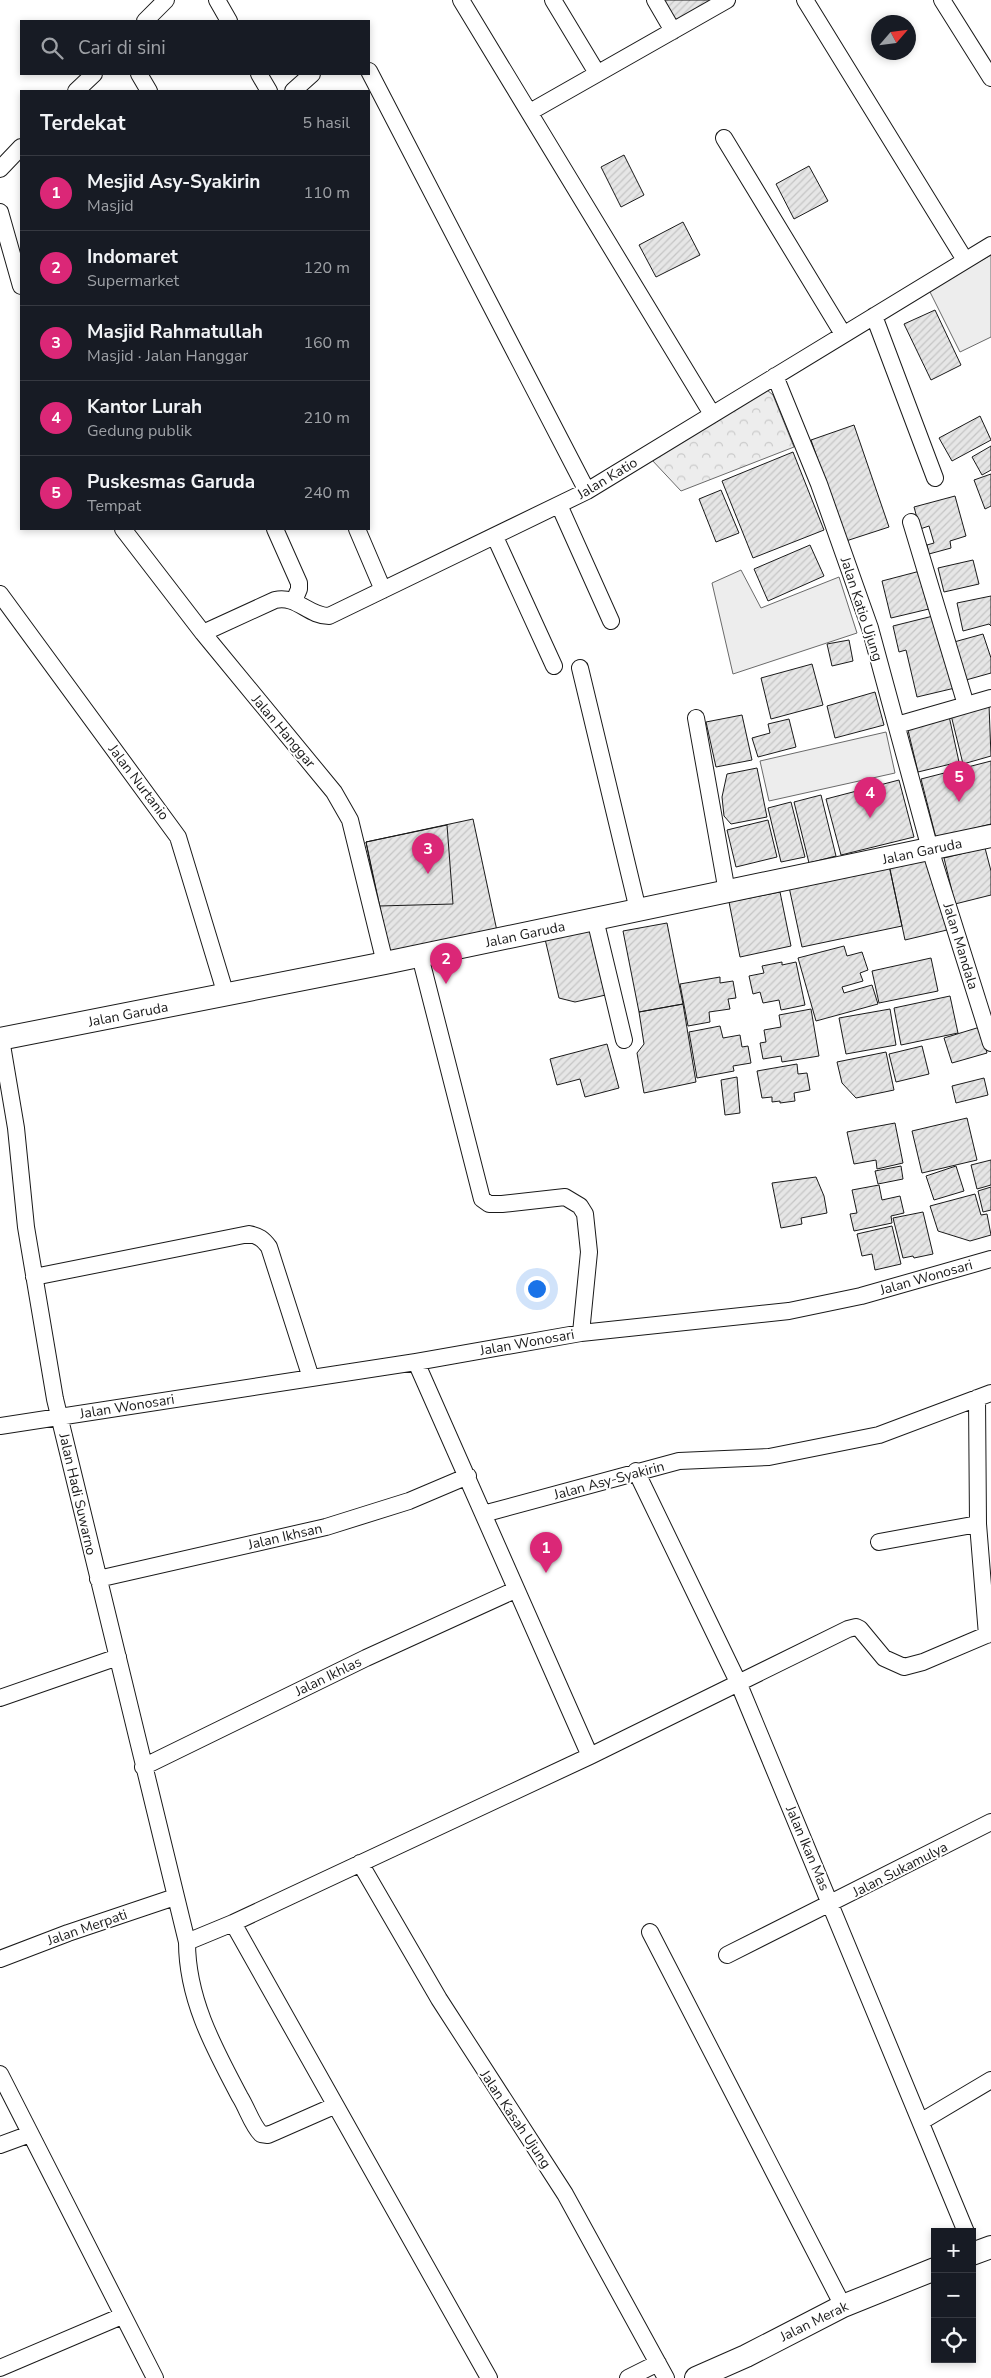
<!DOCTYPE html>
<html lang="id">
<head>
<meta charset="utf-8">
<style>
	:root { --surface:#171b24; --page:#20242c; --text:#f1f3f6; --muted:#9ea1a6; --line:#363941; --accent:#db2777 }
	body { margin:0; font-family:"Nunito Sans",sans-serif; background:var(--page); color:var(--text) }
	.controls { position:absolute; right:15px; bottom:15px; display:grid; overflow:hidden; border-radius:0px; box-shadow:0 2px 8px #0003 }
	.controls button { width:45px; height:45px; display:grid; place-items:center; padding:0; border:0; border-bottom:1px solid var(--line); background:var(--surface); color:var(--text); font:25px sans-serif }
	.compass { position:absolute; left:871px; top:15px; width:45px; height:45px; border-radius:50%; background:var(--surface); box-shadow:0 2px 8px #0003; rotate:62deg }
	.you { position:absolute; left:536px; top:1288px; width:18px; height:18px; margin:-12px; border:4px solid #fff; border-radius:50%; background:#1a73e8; box-shadow:0 0 0 8px #1a73e833 }
	.badge { display:grid; place-items:center; width:32px; height:32px; border-radius:50%; background:var(--accent); color:#fff; font-size:16px; font-weight:700 }
	.pin { position:absolute; translate:-50% -41px; filter:drop-shadow(0 1px 2px #0008) }
	.pin::after { content:''; position:absolute; top:26px; width:18px; height:15px; background:inherit; clip-path:polygon(0 0,100% 0,50% 100%) }
	.list { margin:0; padding:0; list-style:none }
	h2 { display:flex; justify-content:space-between; align-items:center; height:65px; margin:0; padding:0 20px; font-size:21px }
	h2 small { font-size:16px; font-weight:400; color:var(--muted) }
	.list li { display:grid; grid-template-columns:32px 1fr auto; gap:15px; align-items:center; box-sizing:border-box; height:75px; padding:0 20px; border-top:1px solid var(--line) }
	.list b { display:block; font-size:19px; white-space:nowrap }
	.list p { margin:0; font-size:16px; white-space:nowrap; color:var(--muted) }
	.list em { font-size:16px; font-style:normal; color:var(--muted) }
	.icon { flex:none; width:28px; height:28px; fill:none; stroke:currentColor; stroke-width:2; stroke-linecap:round; stroke-linejoin:round }
	.map { position:relative; flex:none; width:991px; height:2378px; overflow:hidden }
	.search { position:absolute; background:var(--surface); box-shadow:0 2px 8px #0003; left:20px; top:20px; width:350px; height:55px; display:flex; align-items:center; gap:12px; box-sizing:border-box; padding:0 18px; border-radius:0px; color:var(--muted); font-size:19px }
	.panel { position:absolute; background:var(--surface); box-shadow:0 2px 8px #0003; left:20px; top:90px; width:350px; height:440px; border-radius:0px }
	.map>svg:first-child { display:block }
	.built { fill:#ededed; stroke:#6a6a6a }
	.forest { fill:url(#forest-crowns); stroke:#6a6a6a }
	.building { fill:url(#building-hatch); stroke:#1a1a1a }
	.lines { fill:none; stroke-linecap:round; stroke-linejoin:round }
	.street-casing { stroke:#1a1a1a; stroke-width:18 }
	.secondary-casing { stroke:#1a1a1a; stroke-width:24 }
	.street { stroke:#fff; stroke-width:16 }
	.secondary { stroke:#fff; stroke-width:22 }
	.labels { text-anchor:middle; stroke-width:4; stroke-linejoin:round; paint-order:stroke }
	.street-label { font-size:14px; fill:#1a1a1a; stroke:#fff }
</style>
</head>
<body>
<div class="map">
<svg width="991" height="2378" viewBox="0 0 991 2378">
	<defs>
		<pattern id="forest-crowns" width="20" height="18" patternUnits="userSpaceOnUse" patternTransform="scale(1.25)"><rect width="20" height="18" fill="#ededed"/><path d="M2 6a3 3 0 1 1 6 0M12 15a3 3 0 1 1 6 0" fill="none" stroke="#cbcbcb"/></pattern>
		<pattern id="building-hatch" width="6" height="6" patternUnits="userSpaceOnUse" patternTransform="scale(1.25)"><rect width="6" height="6" fill="#e6e6e6"/><path d="M-1 1l2-2M0 6l6-6M5 7l2-2" fill="none" stroke="#c5c5c5"/></pattern>
	</defs>
	<rect width="100%" height="100%" fill="#fff"/>
	<path class="built" d="M991 255V337L960 352 929 290Z
		M741 570 761 608 839 577 857 633 733 674 712 583Z
		M886 732 895 773 769 801 760 761Z"/>
	<path class="forest" d="M767 390 773 395 794 447 681 491 651 459Z"/>
	<path class="building" d="M661 0H713L673 22Z
		M624 155 644 195 621 207 601 167Z
		M809 166 828 201 794 219 776 184Z
		M683 222 700 255 656 277 639 245Z
		M935 310 961 365 931 380 904 324Z
		M980 416 991 440 952 461 939 438Z
		M854 425 889 527 846 541 811 440Z
		M991 446V470L982 475 972 457Z
		M793 452 824 530 753 558 722 481Z
		M991 474V506L985 509 974 480Z
		M721 490 739 533 716 542 699 499Z
		M955 496 966 536 950 541 951 548 929 554 927 545 934 543 929 526 920 529 914 507Z
		M810 545 824 576 768 601 754 569Z
		M973 560 979 584 944 592 938 568Z
		M924 570 933 608 891 618 882 581Z
		M991 596V626L989 624 963 631 957 603Z
		M937 615 955 688 917 697 906 650 899 652 893 626Z
		M983 634 991 658V673L966 680 954 642Z
		M849 640 853 661 832 666 827 644Z
		M812 664 823 705 771 719 761 678Z
		M875 692 884 725 835 738 827 706Z
		M989 705 991 756 963 764 951 715Z
		M742 715 752 760 716 767 706 722Z
		M949 716 959 762 918 772 907 726Z
		M789 719 796 747 758 757 752 738 770 733 768 724Z
		M991 761V824L936 838 921 779Z
		M757 768 767 817 731 824 724 816 722 797 727 774Z
		M899 780 914 837 841 855 826 799Z
		M821 795 836 856 809 863 794 802Z
		M791 802 805 857 781 862 768 808Z
		M473 819 497 931 390 954 366 842Z
		M768 820 777 857 736 867 727 830Z
		M447 825 453 904 379 906 366 842Z
		M985 848 991 871V895L955 904 944 858Z
		M929 856 947 930 905 940 889 865Z
		M889 865 902 926 802 947 789 887Z
		M780 892 791 946 740 957 729 902Z
		M667 923 683 1004 639 1012 623 931Z
		M594 927 610 994 575 1002 559 998 545 939Z
		M844 946 847 956 862 952 868 970 860 973 863 981 842 987 844 993 872 985 878 1004 816 1021 798 958Z
		M931 958 938 991 879 1003 872 971Z
		M782 962V965L796 962 805 1005 781 1010 779 1000 763 1003 760 992 753 994 749 976 764 973 762 966Z
		M720 977V983L733 981 736 998 728 999 730 1009 709 1012 710 1022 688 1026 680 984Z
		M950 996 958 1033 901 1045 894 1008Z
		M683 1004 696 1082 644 1093 637 1053 644 1044 639 1012Z
		M811 1009 819 1056 782 1062 781 1056 763 1059 760 1043 766 1042 764 1030 781 1027 779 1015Z
		M890 1009 896 1045 846 1054 839 1018Z
		M720 1026 723 1038 740 1035 742 1047 748 1046 751 1063 733 1066 734 1071 697 1078 689 1032Z
		M980 1027 987 1053 952 1063 944 1038Z
		M607 1044 619 1088 585 1097 580 1079 557 1085 550 1059Z
		M922 1046 929 1074 896 1082 889 1054Z
		M886 1052 894 1090 856 1098 842 1083 837 1062Z
		M797 1064 798 1074 807 1073 810 1090 794 1093 795 1101 780 1103V1101L772 1102V1097L762 1098 757 1071Z
		M737 1077 740 1113 725 1115 721 1080Z
		M984 1078 988 1095 956 1103 952 1086Z
		M967 1118 977 1160 922 1173 912 1131Z
		M895 1123 903 1163 877 1169 876 1160 854 1164 847 1132Z
		M991 1160V1185L977 1189 971 1165Z
		M901 1166 903 1179 878 1184 875 1171Z
		M956 1166 964 1191 934 1200 926 1176Z
		M816 1177 824 1196 827 1213 801 1218 802 1224 781 1228 772 1183Z
		M879 1185 882 1200 900 1196 904 1213 891 1216 892 1223 854 1231 850 1214 857 1213 852 1190Z
		M991 1187V1210L983 1212 978 1191Z
		M975 1194 981 1215 987 1214 991 1235 970 1241 938 1231 930 1206Z
		M923 1212 933 1254 914 1258 913 1256 903 1258 893 1218Z
		M892 1226 901 1264 875 1270 872 1254 862 1256 857 1234Z"/>
	<g class="lines">
		<g class="street-casing">
			<path id="street" d="M217 0 229 21
				M461 0 712 414
				M553 0 597 73
				M655 0 673 31
				M805 0 965 260
				M942 0 991 78
				M145 21 166 0
				M369 71 587 491
				M139 74 149 91
				M259 74 269 91
				M76 91 94 74
				M293 91 312 74
				M530 112 727 0
				M724 138 843 334
				M0 169 21 147
				M0 212 21 286
				M874 316 935 478
				M775 376 819 484 870 628 930 849 991 1043
				M559 505 611 621
				M911 522 966 705
				M123 529 203 633 334 792 350 820 385 963
				M275 529 299 583V589L294 601
				M357 529 383 590
				M495 537 554 666
				M0 594 178 837 226 995
				M203 633 275 600C297 595 308 616 329 616L587 491 991 245
				M580 668 638 910
				M696 718 727 892
				M897 725 991 698
				M595 919 624 1040
				M420 956 482 1199 489 1204H502L565 1197 580 1206 585 1214 589 1252 581 1333
				M1 1039 16 1128 26 1227 55 1399 187 1942C187 1999 214 2048 240 2097 247 2108 252 2125 261 2134L268 2135 275 2132 334 2106
				M34 1277 249 1234C259 1236 263 1239 269 1247L311 1378
				M416 1362 590 1756
				M977 1398 978 1524 987 1635
				M0 1426 416 1362 581 1333 789 1311 861 1296 991 1259
				M636 1471 738 1682 966 2232
				M483 1514 679 1461 769 1457 879 1435 991 1393
				M879 1542 978 1524
				M98 1579 326 1527 409 1501 468 1476
				M0 1698 118 1657
				M143 1767 366 1658 515 1590
				M360 1863 439 1999 565 2194 666 2378
				M233 1923 489 2378
				M650 1932 843 2306
				M187 1942 233 1923 590 1756 848 1629 856 1627 860 1629 884 1658 904 1667 923 1662 991 1633
				M727 1955 991 1822
				M0 1959 68 1933 175 1897
				M0 2074 155 2378
				M922 2121 991 2080
				M0 2145 30 2134
				M0 2368 122 2316
				M628 2378 658 2363"/>
		</g>
		<g class="secondary-casing">
			<path id="secondary" d="M0 1039 385 963 991 836
				M972 2254 991 2247
				M696 2378 746 2356 843 2306 935 2269"/>
		</g>
		<use href="#street" class="street"/>
		<use href="#secondary" class="secondary"/>
	</g>
	<g class="labels">
		<g class="street-label">
			<text transform="translate(607 478) rotate(-31)" y="5">Jalan Katio</text>
			<text transform="translate(862 609) rotate(72)" y="5">Jalan Katio Ujung</text>
			<text transform="translate(284 731) rotate(50)" y="5">Jalan Hanggar</text>
			<text transform="translate(139 782) rotate(53)" y="5">Jalan Nurtanio</text>
			<text transform="translate(922 851) rotate(-12)" y="5">Jalan Garuda</text>
			<text transform="translate(525 934) rotate(-12)" y="5">Jalan Garuda</text>
			<text transform="translate(961 946) rotate(73)" y="5">Jalan Mandala</text>
			<text transform="translate(128 1014) rotate(-11)" y="5">Jalan Garuda</text>
			<text transform="translate(926 1277) rotate(-16)" y="5">Jalan Wonosari</text>
			<text transform="translate(527 1342) rotate(-10)" y="5">Jalan Wonosari</text>
			<text transform="translate(127 1406) rotate(-9)" y="5">Jalan Wonosari</text>
			<text transform="translate(609 1480) rotate(-15)" y="5">Jalan Asy-Syakirin</text>
			<text transform="translate(78 1494) rotate(77)" y="5">Jalan Hadi Suwarno</text>
			<text transform="translate(285 1536) rotate(-13)" y="5">Jalan Ikhsan</text>
			<text transform="translate(328 1676) rotate(-26)" y="5">Jalan Ikhlas</text>
			<text transform="translate(808 1848) rotate(67)" y="5">Jalan Ikan Mas</text>
			<text transform="translate(900 1869) rotate(-27)" y="5">Jalan Sukamulya</text>
			<text transform="translate(87 1927) rotate(-19)" y="5">Jalan Merpati</text>
			<text transform="translate(516 2119) rotate(56)" y="5">Jalan Kasah Ujung</text>
			<text transform="translate(814 2321) rotate(-26)" y="5">Jalan Merak</text>
		</g>
	</g>
</svg>
<div class="controls">
<button>+</button>
<button>−</button>
<button><svg class="icon" aria-label="locate" viewBox="0 0 24 24"><circle cx="12" cy="12" r="6"/><path d="M12 2v4M12 18v4M2 12h4M18 12h4"/></svg></button>
</div>
<svg class="compass" viewBox="-18 -18 36 36"><path d="M0-13l5 13h-10z" fill="#e53935"/><path d="M0 13l5-13h-10z" fill="#9ea1a6"/></svg>
<div class="you"></div>
<div class="pin badge" style="left:546px;top:1573px">1</div>
<div class="pin badge" style="left:446px;top:984px">2</div>
<div class="pin badge" style="left:428px;top:874px">3</div>
<div class="pin badge" style="left:870px;top:818px">4</div>
<div class="pin badge" style="left:959px;top:802px">5</div>
<div class="search"><svg class="icon" aria-label="search" viewBox="0 0 24 24"><circle cx="10" cy="10" r="6"/><path d="M15 15l6 6"/></svg>Cari di sini</div>
<section class="panel">
<h2>Terdekat<small>5 hasil</small></h2>
<ul class="list">
<li><span class="badge">1</span><div><b>Mesjid Asy-Syakirin</b><p>Masjid</p></div><em>110 m</em></li>
<li><span class="badge">2</span><div><b>Indomaret</b><p>Supermarket</p></div><em>120 m</em></li>
<li><span class="badge">3</span><div><b>Masjid Rahmatullah</b><p>Masjid · Jalan Hanggar</p></div><em>160 m</em></li>
<li><span class="badge">4</span><div><b>Kantor Lurah</b><p>Gedung publik</p></div><em>210 m</em></li>
<li><span class="badge">5</span><div><b>Puskesmas Garuda</b><p>Tempat</p></div><em>240 m</em></li>
</ul>
</section>
</div>
</body>
</html>
